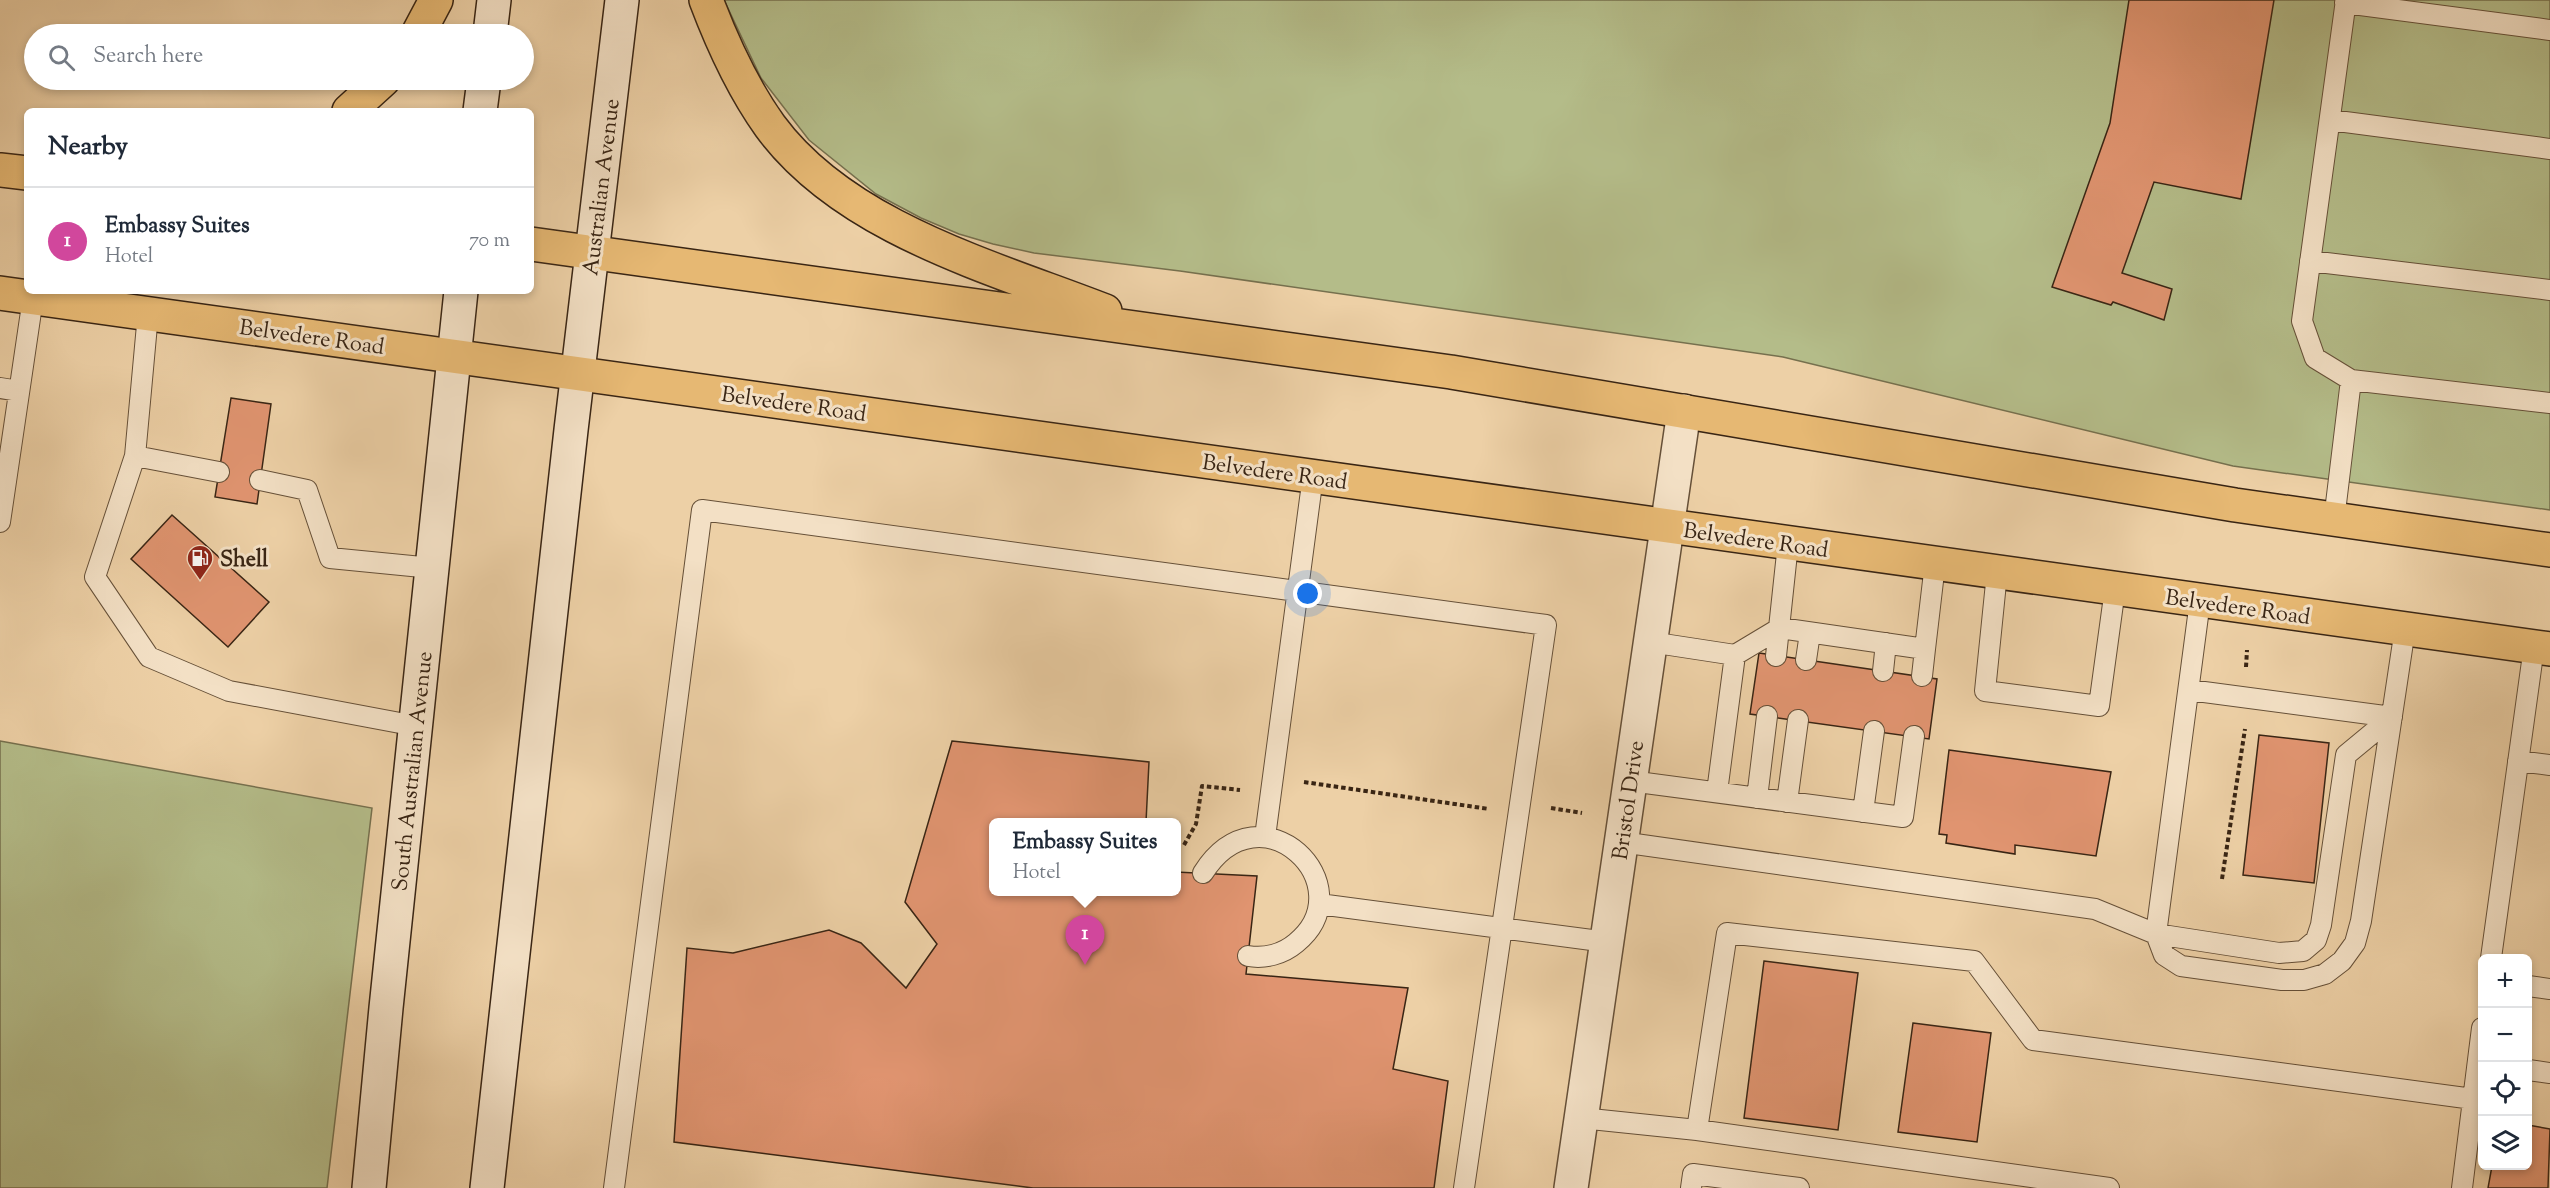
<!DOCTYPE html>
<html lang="en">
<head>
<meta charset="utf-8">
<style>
	:root { --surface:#fff; --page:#f6f6f7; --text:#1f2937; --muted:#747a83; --line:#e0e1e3; --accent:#0f766e }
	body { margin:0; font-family:"Sorts Mill Goudy",serif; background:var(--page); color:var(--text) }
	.controls { position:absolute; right:18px; bottom:18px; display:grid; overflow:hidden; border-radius:9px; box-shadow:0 3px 9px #0003 }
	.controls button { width:54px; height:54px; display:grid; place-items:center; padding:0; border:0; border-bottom:2px solid var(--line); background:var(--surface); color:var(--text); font:30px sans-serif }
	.you { position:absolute; left:1308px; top:594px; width:21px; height:21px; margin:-15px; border:4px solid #fff; border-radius:50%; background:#1a73e8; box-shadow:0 0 0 9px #1a73e833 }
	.badge { display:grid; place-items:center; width:39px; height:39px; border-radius:50%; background:var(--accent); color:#fff; font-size:20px; font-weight:700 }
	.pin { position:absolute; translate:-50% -50px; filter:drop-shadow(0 2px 3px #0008) }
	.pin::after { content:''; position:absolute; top:32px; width:21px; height:18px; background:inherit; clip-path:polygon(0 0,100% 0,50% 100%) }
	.popup { position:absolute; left:989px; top:818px; width:192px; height:78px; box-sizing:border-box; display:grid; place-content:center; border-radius:9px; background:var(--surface); filter:drop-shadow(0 2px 4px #0005); font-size:20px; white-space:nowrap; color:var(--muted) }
	.popup b { font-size:22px; color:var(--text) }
	.popup::after { content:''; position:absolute; left:50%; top:100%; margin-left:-12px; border:12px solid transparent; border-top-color:var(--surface) }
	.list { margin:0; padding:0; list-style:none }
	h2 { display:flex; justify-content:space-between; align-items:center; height:78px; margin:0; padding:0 24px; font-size:26px }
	h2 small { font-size:20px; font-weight:400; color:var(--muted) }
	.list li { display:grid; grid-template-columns:39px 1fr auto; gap:18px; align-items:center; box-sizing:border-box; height:108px; padding:0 24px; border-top:2px solid var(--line) }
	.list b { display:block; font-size:22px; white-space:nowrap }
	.list p { margin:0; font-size:20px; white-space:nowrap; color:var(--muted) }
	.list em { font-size:20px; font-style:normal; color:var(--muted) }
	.icon { flex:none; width:33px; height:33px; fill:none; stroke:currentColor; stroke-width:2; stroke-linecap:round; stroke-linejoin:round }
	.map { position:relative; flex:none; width:2550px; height:1188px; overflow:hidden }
	.search { position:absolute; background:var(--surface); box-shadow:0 3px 9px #0003; left:24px; top:24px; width:510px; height:66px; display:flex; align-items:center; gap:15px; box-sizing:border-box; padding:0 21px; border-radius:33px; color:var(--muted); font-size:22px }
	.panel { position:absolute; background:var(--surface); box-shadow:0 3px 9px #0003; left:24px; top:108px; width:510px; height:186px; border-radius:9px }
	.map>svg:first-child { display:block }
	.green { fill:#b4bc89; stroke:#76704e; stroke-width:1.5 }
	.building { fill:#e09470; stroke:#392514; stroke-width:1.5 }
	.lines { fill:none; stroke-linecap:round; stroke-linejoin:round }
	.service-casing { stroke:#665038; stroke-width:22 }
	.minor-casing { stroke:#665038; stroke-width:36 }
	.secondary-casing { stroke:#392514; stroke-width:36 }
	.primary-casing { stroke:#392514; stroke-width:36 }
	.path { stroke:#392514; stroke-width:4; stroke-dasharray:4.5 3; stroke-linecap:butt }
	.service { stroke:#f3e0c5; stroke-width:20 }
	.minor { stroke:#f3e0c5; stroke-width:33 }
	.secondary { stroke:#f3e0c5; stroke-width:33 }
	.primary { stroke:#e6b873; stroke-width:33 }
	.labels { text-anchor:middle; stroke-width:6; stroke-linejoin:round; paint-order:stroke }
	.street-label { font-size:22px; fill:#392514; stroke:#f3e0c5 }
	.poi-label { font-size:22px; font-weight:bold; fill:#392514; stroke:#f3e0c5; text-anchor:start }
</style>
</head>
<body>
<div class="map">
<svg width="2550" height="1188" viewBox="0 0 2550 1188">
	<rect width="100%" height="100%" fill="#edd0a6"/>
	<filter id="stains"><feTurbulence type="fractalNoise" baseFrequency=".00333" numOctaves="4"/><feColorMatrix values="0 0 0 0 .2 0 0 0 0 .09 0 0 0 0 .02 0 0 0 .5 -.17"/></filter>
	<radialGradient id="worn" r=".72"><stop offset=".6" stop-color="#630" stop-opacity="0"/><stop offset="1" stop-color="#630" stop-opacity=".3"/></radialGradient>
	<path class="green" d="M724 0H2550V510L2233 466 1783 357 1180 271 1034 253 993 244 959 234 921 218 876 194 809 140 761 78Z
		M0 741 372 808 327 1188H0Z"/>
	<path class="building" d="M2129 0H2274L2241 199 2154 182 2122 273 2172 289 2164 320 2113 302 2111 305 2052 287 2110 123Z
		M231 398 271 404 257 504 215 497Z
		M172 515 269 602 228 647 131 559Z
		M1759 653 1937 679 1929 739 1750 714Z
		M2259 735 2329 743 2314 883 2243 875Z
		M952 741 1149 762 1146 822H994V892H1176V872L1257 876 1246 974 1408 988 1393 1069 1448 1081 1434 1188H1033L674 1142 687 948 733 953 829 930 861 943 906 988 937 944 905 902Z
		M1949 750 2111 772 2096 856 2015 845V854L1946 843 1947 835 1939 834Z
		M1764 961 1858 973 1838 1130 1744 1118Z
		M1913 1023 1991 1033 1977 1142 1898 1132Z
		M2528 1125 2550 1129 2548 1188H2488L2492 1166H2528Z"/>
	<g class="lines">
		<g class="service-casing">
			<path id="service" d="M2346 0 2302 321 2315 358 2351 380 2550 403
				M2345 3 2550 30
				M2330 120 2550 149
				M2310 261 2550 290
				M148 314 135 456 219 472
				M0 388 19 391
				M135 456 95 577 149 657 229 691 416 726
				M260 480 307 490 330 558 432 568
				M2334 520 2351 380
				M0 522 33 298
				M1997 573 1985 691 2099 706 2115 589
				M2200 601 2156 934 2164 955 2181 966 2282 980H2304L2325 974 2342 961 2355 943 2361 921 2405 629
				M1650 642 1735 655
				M1776 656 1788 544
				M1806 660 1810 633
				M1883 671 1886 643
				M1922 676 1925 649
				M2189 690 2392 717
				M2518 761 2550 765
				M1630 781 1903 817 1914 736
				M1717 792 1735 655 1780 628 1925 649 1935 564
				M1757 798 1767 716
				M1787 802 1798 720
				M1863 812 1874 731
				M1265 837 1313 476
				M1621 842 2095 909 2156 934 2279 953 2303 951 2316 940 2321 925 2346 755 2392 717
				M1203 873C1261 782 1366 886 1296 943 1283 954 1265 959 1248 956
				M1319 904 1607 942
				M2491 958 2534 647
				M2528 986 2550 989
				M2528 1070 2550 1073
				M1581 1118 1697 1130 1727 933 1974 961 2033 1040 2473 1099
				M1697 1130 2109 1188
				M614 1188 702 510 1546 625 1464 1188
				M1691 1188 1693 1174 1799 1188
				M2462 1188 2482 1028"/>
		</g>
		<g class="minor-casing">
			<path id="minor" d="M1571 1188 1684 411"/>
		</g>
		<g class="secondary-casing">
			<path id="secondary" d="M490 34 494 0
				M480 111 484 80
				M369 1188 386 1008 461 291
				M487 1188 571 430 622 0"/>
		</g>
		<g class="primary-casing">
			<path id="primary" d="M706 0C723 45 742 87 770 126 845 228 992 267 1105 311
				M418 34 436 0
				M349 111 383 80
				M0 170 27 173
				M531 244 1451 372 2235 505 2550 550
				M0 293 2550 649"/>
		</g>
		<path class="path" d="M2246 667 2247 650
			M1304 782 1489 809
			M1551 808 1582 813
			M1184 845 1196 824 1202 786 1240 790
			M2222 879 2245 729"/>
		<use href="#service" class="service"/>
		<use href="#minor" class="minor"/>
		<use href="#secondary" class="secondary"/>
		<use href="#primary" class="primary"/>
	</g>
	<defs>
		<g id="fuel-pin" transform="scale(1.35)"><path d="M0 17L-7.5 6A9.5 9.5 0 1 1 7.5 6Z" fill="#8f2418" stroke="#f3e0c5"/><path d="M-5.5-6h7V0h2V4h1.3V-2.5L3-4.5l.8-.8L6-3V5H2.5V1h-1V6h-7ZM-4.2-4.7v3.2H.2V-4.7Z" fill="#fff"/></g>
	</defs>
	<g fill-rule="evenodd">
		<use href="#fuel-pin" x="200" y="558"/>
	</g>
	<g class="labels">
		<g class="street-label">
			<text transform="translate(600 187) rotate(-83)" y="8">Australian Avenue</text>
			<text transform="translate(312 336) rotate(8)" y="8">Belvedere Road</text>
			<text transform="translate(794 403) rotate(8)" y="8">Belvedere Road</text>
			<text transform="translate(1275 471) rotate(8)" y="8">Belvedere Road</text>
			<text transform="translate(1756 539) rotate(8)" y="8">Belvedere Road</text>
			<text transform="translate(2238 606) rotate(8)" y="8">Belvedere Road</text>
			<text transform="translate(411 771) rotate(-84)" y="8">South Australian Avenue</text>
			<text transform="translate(1627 800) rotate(-82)" y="8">Bristol Drive</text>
		</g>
		<g class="poi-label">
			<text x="220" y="566">Shell</text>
		</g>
	</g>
	<rect width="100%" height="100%" filter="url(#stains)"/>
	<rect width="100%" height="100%" fill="url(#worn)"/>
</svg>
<div class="controls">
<button>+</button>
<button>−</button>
<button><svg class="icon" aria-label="locate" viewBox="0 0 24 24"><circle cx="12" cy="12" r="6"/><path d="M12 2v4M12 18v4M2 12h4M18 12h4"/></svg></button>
<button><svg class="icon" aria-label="layers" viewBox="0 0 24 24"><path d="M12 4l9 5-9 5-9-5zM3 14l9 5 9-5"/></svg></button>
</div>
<div class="you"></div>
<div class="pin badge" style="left:1085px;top:965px;background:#d1479c">1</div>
<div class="popup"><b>Embassy Suites</b>Hotel</div>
<div class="search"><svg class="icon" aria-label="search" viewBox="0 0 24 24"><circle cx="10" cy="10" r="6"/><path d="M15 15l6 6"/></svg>Search here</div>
<section class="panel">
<h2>Nearby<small></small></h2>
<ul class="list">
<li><span class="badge" style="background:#d1479c">1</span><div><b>Embassy Suites</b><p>Hotel</p></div><em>70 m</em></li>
</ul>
</section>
</div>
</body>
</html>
